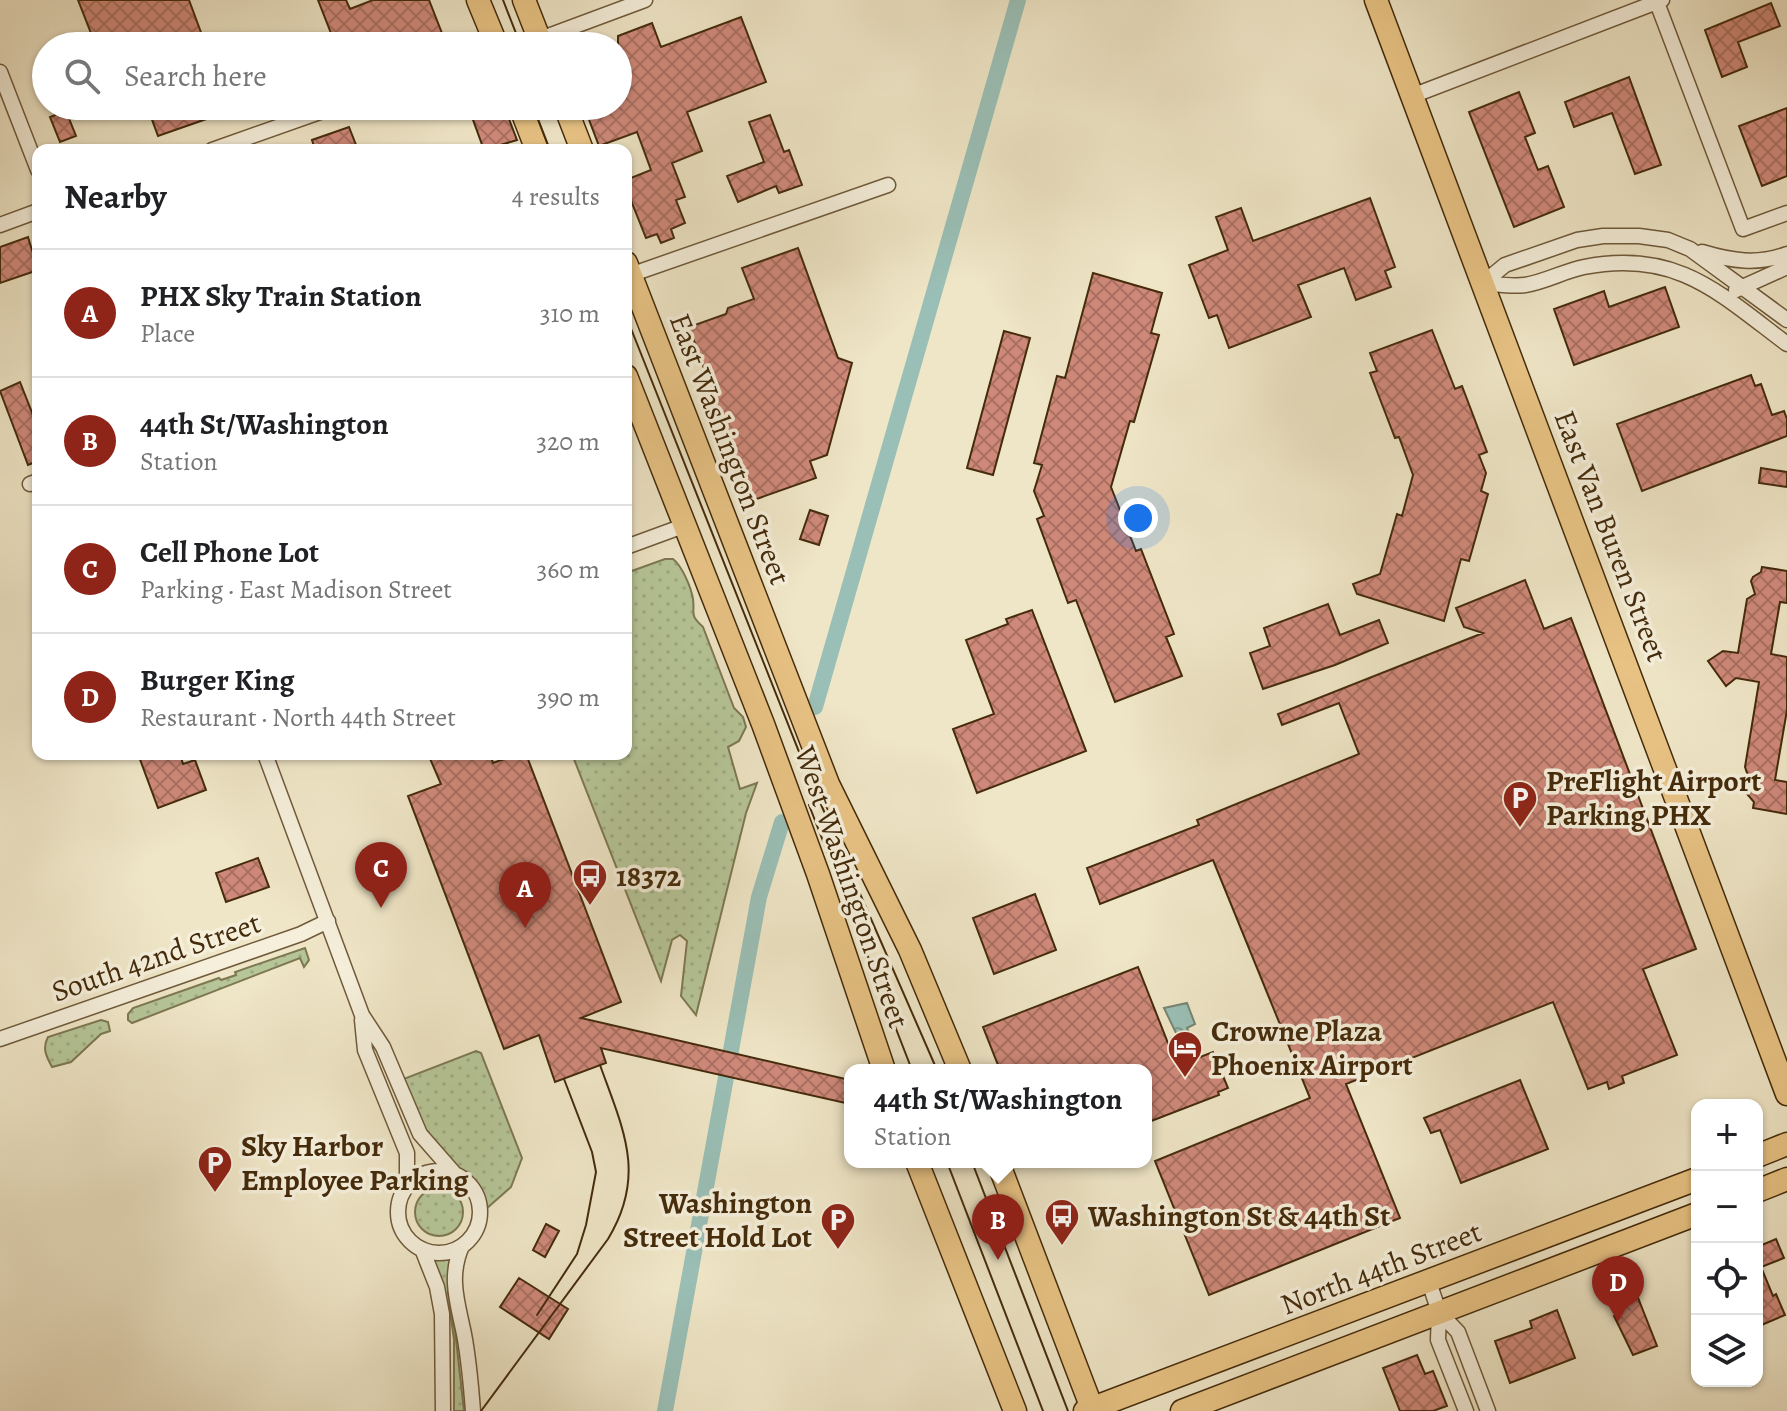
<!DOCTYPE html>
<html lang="en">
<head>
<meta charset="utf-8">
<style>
	:root { --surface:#fff; --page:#f2f2f2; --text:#202124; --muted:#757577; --line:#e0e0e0; --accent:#8f2418 }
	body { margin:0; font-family:Alegreya,serif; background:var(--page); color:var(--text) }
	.controls { position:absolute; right:24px; bottom:24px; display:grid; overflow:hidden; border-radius:16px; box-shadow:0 2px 6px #0004 }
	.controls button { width:72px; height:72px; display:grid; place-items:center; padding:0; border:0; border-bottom:2px solid var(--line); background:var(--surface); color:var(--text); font:40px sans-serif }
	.you { position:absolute; left:1138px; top:518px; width:28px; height:28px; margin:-20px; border:6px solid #fff; border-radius:50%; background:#1a73e8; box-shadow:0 0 0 12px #1a73e833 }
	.badge { display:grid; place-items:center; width:52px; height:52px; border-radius:50%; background:var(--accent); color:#fff; font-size:26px; font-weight:700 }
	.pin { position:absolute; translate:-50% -66px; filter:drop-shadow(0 2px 4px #0008) }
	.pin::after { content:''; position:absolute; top:42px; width:28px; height:24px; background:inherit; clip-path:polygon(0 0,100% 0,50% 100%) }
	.popup { position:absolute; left:844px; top:1064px; width:308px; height:104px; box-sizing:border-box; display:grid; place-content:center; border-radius:16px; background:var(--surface); filter:drop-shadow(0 2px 6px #0005); font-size:26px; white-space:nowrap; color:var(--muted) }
	.popup b { font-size:30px; color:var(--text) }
	.popup::after { content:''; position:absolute; left:50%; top:100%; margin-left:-16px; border:16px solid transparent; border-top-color:var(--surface) }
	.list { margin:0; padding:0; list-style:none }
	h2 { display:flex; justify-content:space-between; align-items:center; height:104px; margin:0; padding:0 32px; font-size:34px }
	h2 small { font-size:26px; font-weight:400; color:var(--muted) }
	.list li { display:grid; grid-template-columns:52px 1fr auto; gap:24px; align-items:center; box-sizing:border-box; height:128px; padding:0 32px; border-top:2px solid var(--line) }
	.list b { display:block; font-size:30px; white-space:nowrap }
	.list p { margin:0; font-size:26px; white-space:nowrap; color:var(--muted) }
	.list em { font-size:26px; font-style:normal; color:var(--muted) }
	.icon { flex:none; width:44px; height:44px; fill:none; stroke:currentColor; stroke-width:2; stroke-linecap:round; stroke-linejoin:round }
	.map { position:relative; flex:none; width:1787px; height:1411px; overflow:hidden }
	.search { position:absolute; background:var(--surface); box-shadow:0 2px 6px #0004; left:32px; top:32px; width:600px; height:88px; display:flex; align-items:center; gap:20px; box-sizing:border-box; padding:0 28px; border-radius:44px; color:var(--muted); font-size:30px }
	.panel { position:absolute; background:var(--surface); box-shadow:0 2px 6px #0004; left:32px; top:144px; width:600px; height:616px; border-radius:16px }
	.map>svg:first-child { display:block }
	.grass { fill:url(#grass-dots); stroke:#7d7852; stroke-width:2 }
	.water { fill:url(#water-ripples); stroke:#788472; stroke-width:2 }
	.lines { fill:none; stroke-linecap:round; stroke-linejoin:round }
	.canal { stroke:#9abfb6; stroke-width:16 }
	.building { fill:url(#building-cross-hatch); stroke:#442b0b; stroke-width:2 }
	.street-casing { stroke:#6f5a3a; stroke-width:17 }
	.primary-casing { stroke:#442b0b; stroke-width:25 }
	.street { stroke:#f5efdb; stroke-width:14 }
	.primary { stroke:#e8c384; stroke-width:22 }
	.tram { stroke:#442b0b; stroke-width:2 }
	.labels { text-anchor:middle; stroke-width:7; stroke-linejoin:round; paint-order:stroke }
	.street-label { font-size:30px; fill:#442b0b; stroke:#f5efdb }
	.poi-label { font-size:30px; font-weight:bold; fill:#442b0b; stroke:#f5efdb; text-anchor:start }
</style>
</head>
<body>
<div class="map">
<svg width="1787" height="1411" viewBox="0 0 1787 1411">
	<defs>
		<pattern id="grass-dots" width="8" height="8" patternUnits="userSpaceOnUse" patternTransform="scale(2)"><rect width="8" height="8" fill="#b6c698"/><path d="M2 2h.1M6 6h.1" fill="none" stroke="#9eaa82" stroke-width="1.8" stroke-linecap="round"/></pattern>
		<pattern id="water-ripples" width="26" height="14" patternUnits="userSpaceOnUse" patternTransform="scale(2)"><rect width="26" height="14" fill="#9abfb6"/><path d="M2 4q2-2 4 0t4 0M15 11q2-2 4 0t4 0" fill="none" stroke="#7f9b92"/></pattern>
		<pattern id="building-cross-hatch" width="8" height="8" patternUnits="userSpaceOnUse" patternTransform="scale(2)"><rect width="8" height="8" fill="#cf897a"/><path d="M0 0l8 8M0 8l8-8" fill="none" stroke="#aa7062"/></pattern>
	</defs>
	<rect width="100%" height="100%" fill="#efe6c7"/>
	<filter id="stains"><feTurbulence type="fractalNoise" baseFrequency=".0025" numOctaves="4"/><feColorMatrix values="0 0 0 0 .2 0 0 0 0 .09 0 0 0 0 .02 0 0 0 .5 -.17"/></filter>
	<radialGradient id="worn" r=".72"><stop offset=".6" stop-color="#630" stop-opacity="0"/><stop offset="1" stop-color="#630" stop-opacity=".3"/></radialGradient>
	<path class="grass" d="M665 559H673C682 566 691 587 693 599 695 615 689 614 703 627L734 708 743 717 746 727 739 741 728 747 740 789 757 783 746 813 696 1015 681 996 687 941 680 935 672 940 661 981 572 754H626V573Z
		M305 948 309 960 304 967 300 958 132 1023 128 1020V1014L133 1008 219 978 221 980 236 975 235 972Z
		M101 1020 108 1022 110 1031 101 1034 71 1062 52 1067C46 1056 42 1048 48 1037Z
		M476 1051 481 1053 522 1158 511 1187 486 1209 479 1185 439 1152 420 1126 401 1080Z
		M415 1212a24 24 0 1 1 48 0a24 24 0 1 1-48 0Z
		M433 1260H450L448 1292 455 1330 464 1411H454V1339L450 1311Z"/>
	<path class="water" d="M1187 1003 1195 1024 1187 1028 1194 1044 1177 1051 1171 1038 1177 1035 1164 1008Z"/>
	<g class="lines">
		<path class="canal" d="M815 707 1018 0
			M665 1411 759 897 782 822"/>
	</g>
	<path class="building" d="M78 0H189L206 46H96Z
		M318 0H346L350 9 373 0H429L445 41 432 46H336Z
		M1771 3 1780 26 1738 42 1747 67 1722 77 1705 30Z
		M741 17 766 82 687 112 702 151 672 163 685 197 676 200 685 223 671 229 674 238 661 243 657 234 646 238 626 188V180L651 170 637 132 599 146 588 117 606 110 604 106H618V77L624 75 618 60V36L652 23 661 47Z
		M1629 77 1661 165 1635 174 1612 113 1574 127 1565 102Z
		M1519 92 1535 133 1525 137 1538 170 1548 166 1564 207 1514 227 1469 112Z
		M147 106H238V108L158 136Z
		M468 106H504L517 140 484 150Z
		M1787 108V176L1762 186 1739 126Z
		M66 111 76 136 60 142 50 117Z
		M770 115 784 152 789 150 802 185 779 193 776 186 738 202 727 176 764 162 749 122Z
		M349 127 358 150H315L312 140Z
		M1370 198 1395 267 1385 271 1391 287 1356 300 1344 268 1298 285 1311 317 1229 348 1217 315 1209 318 1189 265 1228 250 1216 217 1241 208 1253 241Z
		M28 237 38 270 0 283V247Z
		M798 248 838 358 852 363 827 455 810 461 816 478 748 502 727 449 723 450 701 388 710 385 689 327 726 314 728 308 754 299 742 268Z
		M1093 273 1162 293 1151 333 1159 335 1134 422 1130 421 1111 487 1136 551 1141 549 1174 634 1166 637 1182 676 1115 702 1076 600 1068 603 1037 519 1044 516 1034 491 1042 465 1034 463 1057 376 1065 378Z
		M1665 287 1679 327 1574 365 1554 309 1604 291 1609 307Z
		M1432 330 1455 389 1462 386 1487 452 1479 455 1486 473 1481 491 1488 494 1469 561 1461 559 1444 621 1357 594 1353 584 1380 574 1397 514 1402 516 1413 475 1399 437 1395 438 1370 373 1377 371 1370 353Z
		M1004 331 1030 338 993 475 967 468Z
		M1751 375 1755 386 1761 384 1772 415 1784 411 1787 419V436L1642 491 1617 424Z
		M20 382 38 428V461L28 465 0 391Z
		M1761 468 1787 472V487L1759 483Z
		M810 510 828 516 819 545 800 539Z
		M1762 567 1787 571V603L1780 602 1771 654 1787 657V710L1775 780 1787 782V814L1753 808 1754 802 1747 794 1748 776 1745 767 1759 682 1736 678 1726 686 1708 661 1723 651 1738 653 1747 599 1755 594 1751 581 1753 577 1761 572Z
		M1525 580 1544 629 1571 618 1696 949 1643 969 1677 1055 1622 1076 1624 1083 1609 1089 1607 1082 1588 1089 1553 1002 1346 1084 1400 1218 1209 1295 1155 1161 1310 1098 1213 860 1100 904 1087 868 1199 825 1197 820 1359 754 1339 703 1282 725 1278 714 1483 633 1464 627 1456 608Z
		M1328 604 1340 635 1379 620 1388 643 1335 665 1263 689 1250 653 1270 646 1264 628Z
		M1032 610 1086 751 977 793 953 729 994 714 966 640 1008 624 1006 619Z
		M138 754H180L183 764 195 760 206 790 158 808Z
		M428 754H490L493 763 518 754H526L621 1002 581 1018 850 1080V1104L601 1048 606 1063 555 1082 539 1035 504 1049 408 796 441 784Z
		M258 858 269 887 226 902 216 873Z
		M1035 894 1056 950 994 974 973 918Z
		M1138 967 1177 1066 1213 1052 1228 1088 1218 1092 1219 1095 1146 1123V1070H1000L983 1027Z
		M1520 1080 1548 1149 1461 1183 1440 1130 1431 1133 1424 1118Z
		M546 1224 559 1231 545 1257 533 1250Z
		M1776 1239 1784 1258 1761 1267 1773 1296 1776 1294 1785 1315 1757 1327V1247Z
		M519 1278 568 1309 549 1339 500 1307Z
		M1633 1285 1657 1346 1633 1355 1614 1316 1618 1314 1610 1294Z
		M1557 1310 1575 1358 1510 1383 1495 1341 1532 1328 1530 1321Z
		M1417 1355 1425 1374 1433 1371 1447 1406 1433 1411H1400L1383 1368Z"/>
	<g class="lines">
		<g class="street-casing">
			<path id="street" d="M1656 0 1743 229 1787 213
				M540 39 645 0
				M0 72 38 170
				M1412 96 1662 0
				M212 150 337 106
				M0 225 38 211
				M1702 252C1732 261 1757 265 1787 254
				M630 275 888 185
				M1483 283 1505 265 1577 240 1603 236H1639L1668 240 1690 249 1787 320
				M1483 283C1496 284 1512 287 1525 285 1545 282 1564 271 1584 267 1677 249 1719 293 1787 344
				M1736 290 1787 267
				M30 484 38 481
				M626 547 686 525
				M265 754 362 1015 383 1047 420 1134 455 1174
				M362 1020 365 1050 407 1153V1187
				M0 1039 301 934 328 921
				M398 1212a41 41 0 1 1 82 0a41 41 0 1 1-82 0Z
				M462 1246C448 1277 458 1304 464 1334 469 1360 471 1385 473 1411
				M422 1249 437 1287 442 1314 443 1411
				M1429 1282 1439 1312 1438 1340 1466 1411
				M1439 1312 1458 1332 1488 1411"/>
		</g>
		<g class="primary-casing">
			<path id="primary" d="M478 0 497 46
				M524 0 542 46
				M1376 0 1787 1094
				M520 106 537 150
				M565 106 582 150
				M626 263 828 784 910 950 960 1070
				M626 376 763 724 818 874 884 1070
				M1757 1156 1787 1144
				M917 1162 1015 1411
				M998 1162 1093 1411
				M1757 1191 1787 1179
				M1085 1411 1697 1179
				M1182 1411 1697 1214"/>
		</g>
		<use href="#street" class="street"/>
		<use href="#primary" class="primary"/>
		<path class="tram" d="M503 0 521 46
			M533 106 550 150
			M626 316 809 777 937 1070
			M809 805 912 1070
			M947 1162 1043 1411
			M972 1162 1068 1411
			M537 1315 577 1254 586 1225 596 1172 592 1152 564 1079
			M481 1411 608 1239C647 1175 623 1129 600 1065"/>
	</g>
	<defs>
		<g id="parking-pin" transform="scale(1.8)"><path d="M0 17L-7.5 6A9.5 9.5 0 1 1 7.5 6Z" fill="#8f2418" stroke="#f5efdb"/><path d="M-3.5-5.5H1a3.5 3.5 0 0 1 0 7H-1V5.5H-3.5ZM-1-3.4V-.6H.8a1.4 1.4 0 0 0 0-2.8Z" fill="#fff"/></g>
		<g id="bus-pin" transform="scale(1.8)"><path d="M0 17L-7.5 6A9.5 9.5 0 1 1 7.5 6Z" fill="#8f2418" stroke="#f5efdb"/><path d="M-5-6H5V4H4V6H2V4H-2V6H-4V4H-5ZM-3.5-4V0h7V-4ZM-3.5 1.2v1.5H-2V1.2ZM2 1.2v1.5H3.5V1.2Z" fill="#fff"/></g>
		<g id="hotel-pin" transform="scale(1.8)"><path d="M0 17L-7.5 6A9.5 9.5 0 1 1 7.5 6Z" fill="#8f2418" stroke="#f5efdb"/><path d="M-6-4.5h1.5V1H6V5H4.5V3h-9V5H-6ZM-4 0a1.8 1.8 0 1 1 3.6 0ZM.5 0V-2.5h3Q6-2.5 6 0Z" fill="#fff"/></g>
	</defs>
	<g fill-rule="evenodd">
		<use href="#parking-pin" x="1520" y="798"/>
		<use href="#bus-pin" x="590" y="876"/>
		<use href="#hotel-pin" x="1185" y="1048"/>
		<use href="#parking-pin" x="215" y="1163"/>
		<use href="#bus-pin" x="1062" y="1216"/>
		<use href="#parking-pin" x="838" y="1220"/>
	</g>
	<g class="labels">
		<g class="street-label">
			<text transform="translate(730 449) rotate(69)" y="10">East Washington Street</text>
			<text transform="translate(1611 536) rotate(69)" y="10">East Van Buren Street</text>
			<text transform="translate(852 887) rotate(71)" y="10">West Washington Street</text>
			<text transform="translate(156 957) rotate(-19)" y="10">South 42nd Street</text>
			<text transform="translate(1381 1268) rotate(-21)" y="10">North 44th Street</text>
		</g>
		<g class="poi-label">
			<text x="1546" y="791">PreFlight Airport<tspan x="1546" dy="34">Parking PHX</tspan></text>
			<text x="616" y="886">18372</text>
			<text x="1211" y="1041">Crowne Plaza<tspan x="1211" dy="34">Phoenix Airport</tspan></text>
			<text x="241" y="1156">Sky Harbor<tspan x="241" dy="34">Employee Parking</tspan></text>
			<text x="812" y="1213" text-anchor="end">Washington<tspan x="812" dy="34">Street Hold Lot</tspan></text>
			<text x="1088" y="1226">Washington St &amp; 44th St</text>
		</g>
	</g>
	<rect width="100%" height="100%" filter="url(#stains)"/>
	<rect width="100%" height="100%" fill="url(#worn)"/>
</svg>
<div class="controls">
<button>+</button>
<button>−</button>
<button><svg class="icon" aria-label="locate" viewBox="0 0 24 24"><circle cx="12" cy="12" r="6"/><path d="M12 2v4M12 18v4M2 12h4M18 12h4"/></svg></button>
<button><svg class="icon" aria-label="layers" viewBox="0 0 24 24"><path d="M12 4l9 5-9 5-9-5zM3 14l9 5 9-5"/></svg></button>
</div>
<div class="you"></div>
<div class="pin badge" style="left:525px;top:928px">A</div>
<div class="pin badge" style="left:998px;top:1260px">B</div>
<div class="popup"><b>44th St/Washington</b>Station</div>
<div class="pin badge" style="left:381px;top:908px">C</div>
<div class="pin badge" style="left:1618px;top:1322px">D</div>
<div class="search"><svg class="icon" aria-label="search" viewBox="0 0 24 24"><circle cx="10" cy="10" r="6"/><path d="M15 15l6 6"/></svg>Search here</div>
<section class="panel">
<h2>Nearby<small>4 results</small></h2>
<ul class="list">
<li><span class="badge">A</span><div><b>PHX Sky Train Station</b><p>Place</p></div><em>310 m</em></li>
<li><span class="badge">B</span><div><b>44th St/Washington</b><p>Station</p></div><em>320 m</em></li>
<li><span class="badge">C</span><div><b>Cell Phone Lot</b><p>Parking · East Madison Street</p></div><em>360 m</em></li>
<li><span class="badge">D</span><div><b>Burger King</b><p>Restaurant · North 44th Street</p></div><em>390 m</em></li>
</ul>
</section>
</div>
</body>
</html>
